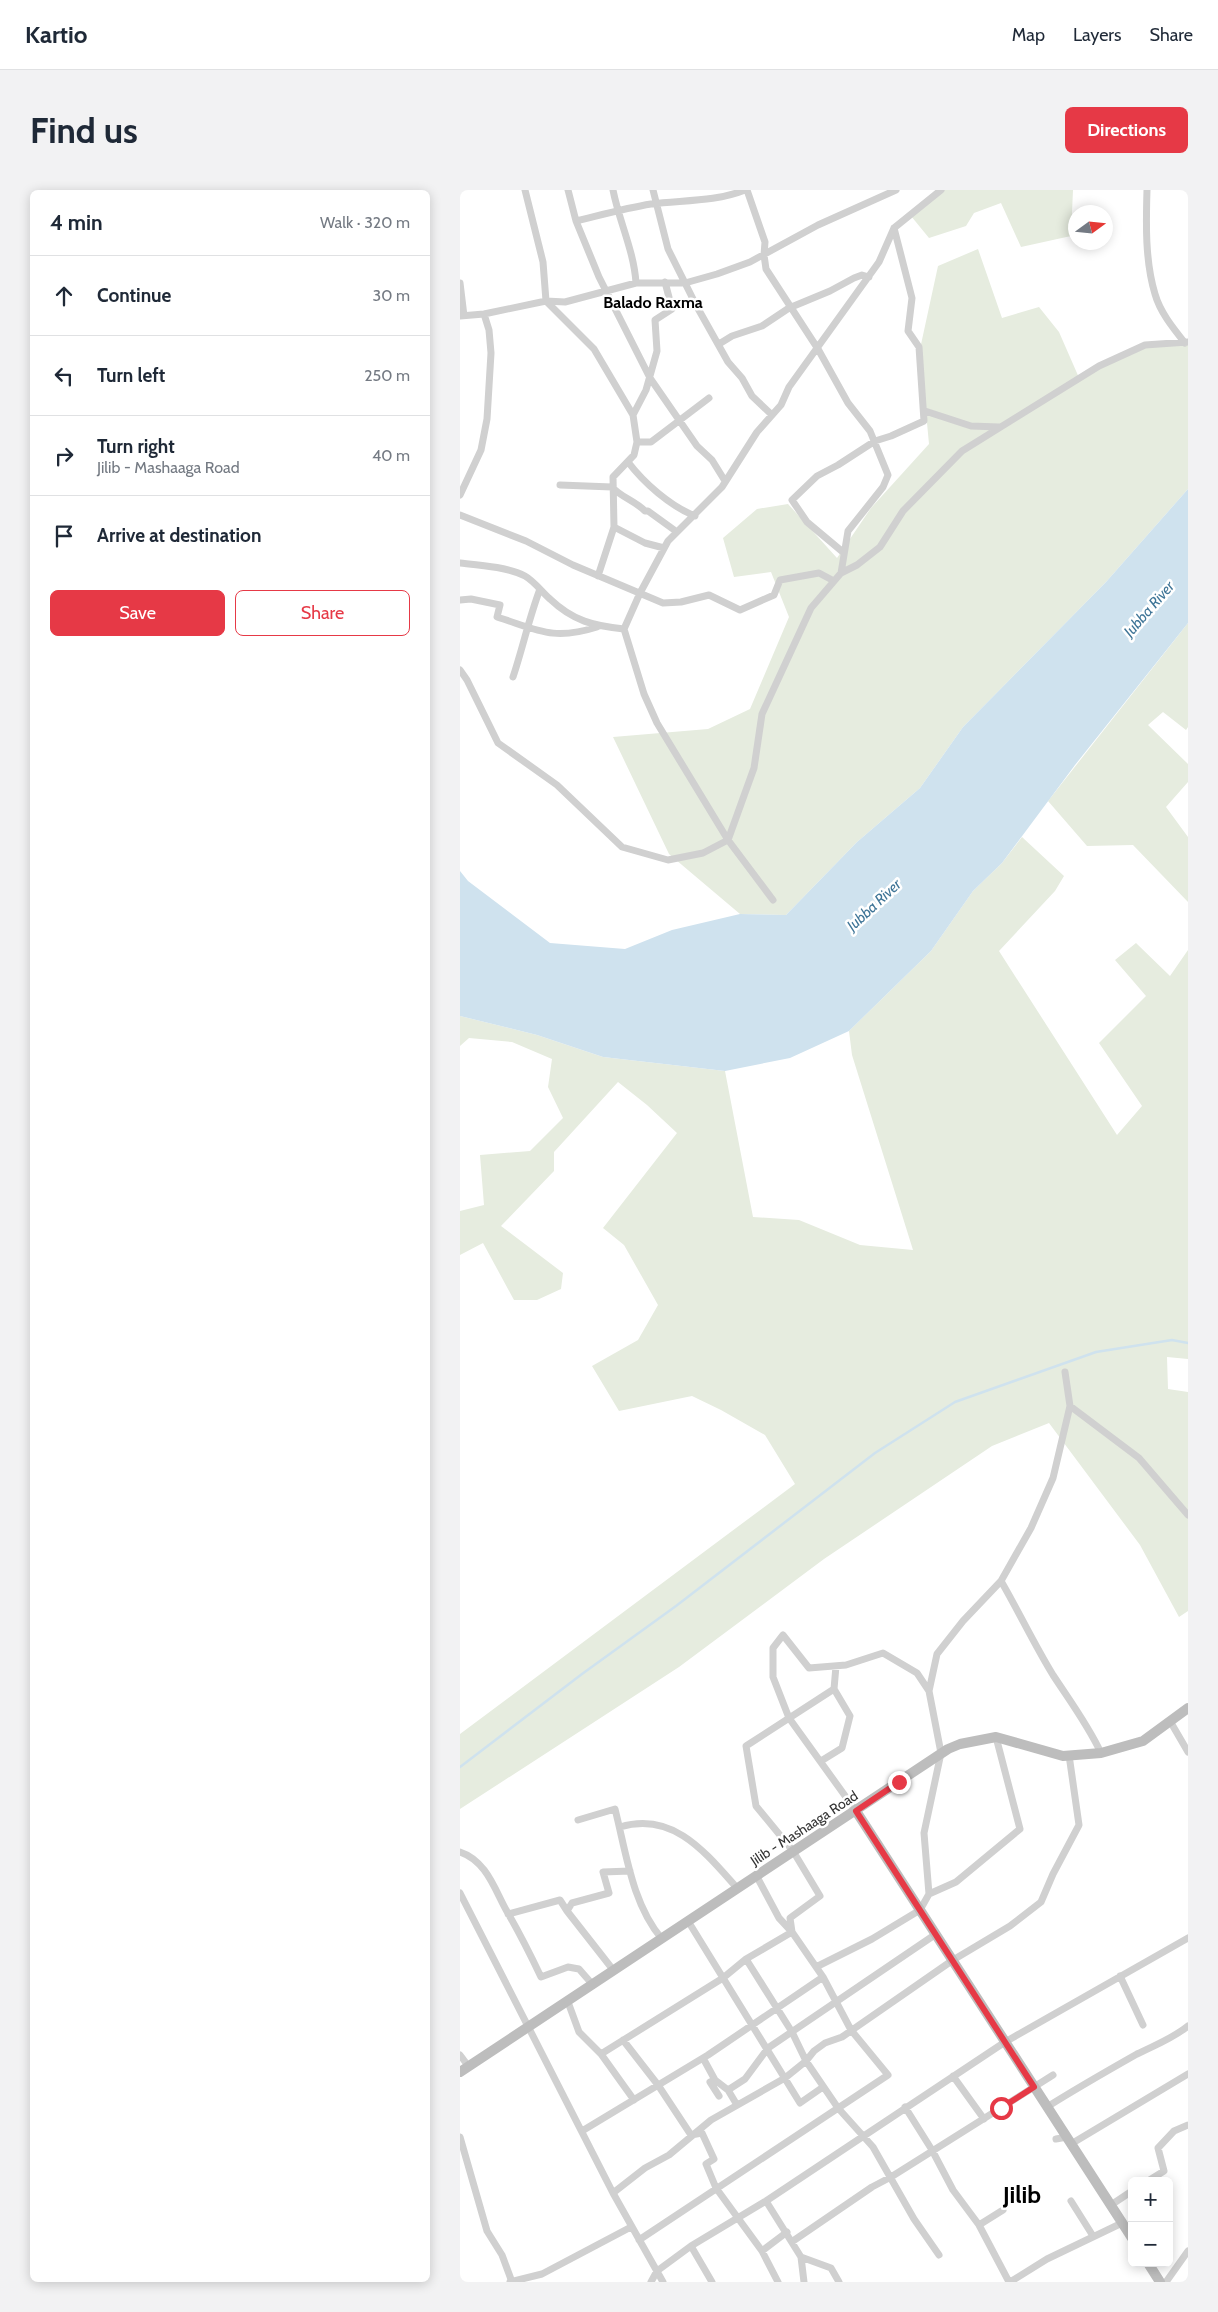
<!DOCTYPE html>
<html lang="en">
<head>
<meta charset="utf-8">
<style>
	:root { --surface:#fff; --page:#f2f2f3; --text:#1f2937; --muted:#747a83; --line:#e0e1e3; --accent:#e63946 }
	body { margin:0; font-family:Cabin,sans-serif; background:var(--page); color:var(--text) }
	.controls { position:absolute; right:15px; bottom:15px; display:grid; overflow:hidden; border-radius:8px; box-shadow:0 2px 12px #0003 }
	.controls button { width:45px; height:45px; display:grid; place-items:center; padding:0; border:0; border-bottom:1px solid var(--line); background:var(--surface); color:var(--text); font:25px sans-serif }
	.compass { position:absolute; left:608px; top:15px; width:45px; height:45px; border-radius:50%; background:var(--surface); box-shadow:0 2px 12px #0003; rotate:75deg }
	.stop { position:absolute; width:15px; height:15px; margin:-11px; border:4px solid #e63946; border-radius:50%; background:#fff }
	.stop.end { background:#e63946; border-color:#fff; box-shadow:0 1px 5px #0008 }
	.list { margin:0; padding:0; list-style:none }
	h2 { display:flex; justify-content:space-between; align-items:center; height:65px; margin:0; padding:0 20px; font-size:21px }
	h2 small { font-size:16px; font-weight:400; color:var(--muted) }
	.list li { display:grid; grid-template-columns:32px 1fr auto; gap:15px; align-items:center; box-sizing:border-box; height:80px; padding:0 20px; border-top:1px solid var(--line) }
	.list b { display:block; font-size:19px; white-space:nowrap }
	.list p { margin:0; font-size:16px; white-space:nowrap; color:var(--muted) }
	.list em { font-size:16px; font-style:normal; color:var(--muted) }
	.actions { display:flex; gap:10px; padding:15px 20px }
	.actions a { flex:1; padding:11px 0; border:1px solid var(--accent); border-radius:8px; text-align:center; font-size:18px; color:var(--accent) }
	.actions .main { background:var(--accent); color:#fff }
	.icon { flex:none; width:28px; height:28px; fill:none; stroke:currentColor; stroke-width:2; stroke-linecap:round; stroke-linejoin:round }
	.map { position:relative; flex:none; width:728px; height:2092px; overflow:hidden; border-radius:8px }
	header { display:flex; align-items:center; gap:30px; box-sizing:border-box; height:70px; padding:0 25px; background:var(--surface); border-bottom:1px solid var(--line) }
	header strong { font-size:24px }
	nav { display:flex; gap:28px; margin-inline-start:auto; font-size:18px }
	.intro { display:flex; align-items:center; justify-content:space-between; box-sizing:border-box; height:120px; padding:0 30px }
	h1 { margin:0; font-size:35px }
	.button { padding:12px 22px; border-radius:8px; background:var(--accent); color:#fff; font-size:18px; font-weight:700 }
	main { display:flex; gap:30px; padding:0 30px }
	aside { flex:1; background:var(--surface); border-radius:8px; box-shadow:0 2px 12px #0003 }
	.map>svg:first-child { display:block }
	.green { fill:#e6ecdf }
	.water { fill:#cfe2ee }
	.lines { fill:none; stroke-linecap:round; stroke-linejoin:round }
	.stream { stroke:#cfe2ee; stroke-width:2.5 }
	.street { stroke:#d0d0d0; stroke-width:7 }
	.secondary { stroke:#bdbdbd; stroke-width:10 }
	.route { stroke:#e63946; stroke-width:6 }
	.labels { text-anchor:middle; stroke-width:5; stroke-linejoin:round; paint-order:stroke }
	.street-label { font-size:14px; fill:#333; stroke:#fff }
	.water-label { font-size:15px; font-style:italic; fill:#3f7597; stroke:#fff }
	.quarter-label { font-size:16px; font-weight:bold; fill:#000; stroke:#fff }
	.town-label { font-size:24px; font-weight:bold; fill:#000; stroke:#fff }
</style>
</head>
<body>
<header>
<strong>Kartio</strong>
<nav><a>Map</a><a>Layers</a><a>Share</a></nav>
</header>
<div class="intro"><h1>Find us</h1><a class="button">Directions</a></div>
<main>
<aside>
<h2>4 min<small>Walk · 320 m</small></h2>
<ul class="list">
<li><svg class="icon" aria-label="ahead" viewBox="0 0 24 24"><path d="M12 20V5M6 11l6-6 6 6"/></svg><div><b>Continue</b></div><em>30 m</em></li>
<li><svg class="icon" aria-label="left" viewBox="0 0 24 24"><path d="M17 20v-9H6M10 6l-5 5 5 5"/></svg><div><b>Turn left</b></div><em>250 m</em></li>
<li><svg class="icon" aria-label="right" viewBox="0 0 24 24"><path d="M7 20v-9h11M14 6l5 5-5 5"/></svg><div><b>Turn right</b><p>Jilib - Mashaaga Road</p></div><em>40 m</em></li>
<li><svg class="icon" aria-label="arrive" viewBox="0 0 24 24"><path d="M6 21V4h12l-3 4 3 4H6"/></svg><div><b>Arrive at destination</b></div></li>
</ul>
<div class="actions"><a class="main">Save</a><a>Share</a></div>
</aside>
<div class="map">
<svg width="728" height="2092" viewBox="0 0 728 2092">
	<rect width="100%" height="100%" fill="#fff"/>
	<path class="green" d="M481 0H613L611 46 561 57 541 13 514 23 506 36 469 48 451 26Z
		M518 59 542 128 579 117 599 142 620 190 671 158 728 151V299L646 392 503 537 460 598 397 652 326 725 280 724 209 664 153 547 248 539 290 519 329 427 311 382 274 387 263 348 297 319 328 314 377 368 411 318 469 254 460 159 478 76Z
		M728 433V537L726 540 703 522 688 535 728 574V592L706 617 728 647V712L673 655 627 656 588 611Z
		M562 647 604 686 595 701 539 761 657 945 682 916 639 853 686 806 655 770 676 753 710 786 728 760V1169L707 1167 708 1199 728 1202V1421L719 1427 680 1355 589 1233 532 1256 364 1369 219 1477 0 1619V1544L335 1294 305 1245 261 1220 232 1206 159 1221 132 1176 178 1150 198 1115 164 1055 143 1038 217 943 187 915 158 892 94 962V981L41 1036 103 1083 101 1099 77 1110H54L23 1053 0 1065V1021L24 1015 20 965 70 961 103 928 88 897 92 869 52 852 9 848 0 856V826L77 845 143 867 265 881 293 1027 339 1030 400 1055 453 1060 392 865 389 841 471 761 513 701 542 673Z"/>
	<path class="water" d="M728 299V433L615 575 542 673 513 701 471 761 389 841 330 868 265 881 143 867 77 845 0 826V681L8 691 90 753 165 759 212 740 280 724 326 725 397 652 460 598 503 537 646 392Z"/>
	<g class="lines">
		<path class="stream" d="M0 1577 122 1484 216 1416 415 1263 495 1212 636 1162 712 1150 728 1153"/>
		<path class="street" d="M65 0 83 72 86 111 134 159 173 225 177 252 174 265 153 287 154 337 138 386
			M108 0 116 31 139 87 190 188 237 256 252 270 265 291
			M153 0C159 31 174 61 176 93
			M193 0 208 59 236 115 268 172 282 188 292 206 312 225
			M287 0 305 52 304 65 306 79 358 159 388 213 410 241 428 285 423 297 388 341 381 383
			M687 0C686 33 685 71 695 104 700 122 713 138 725 153
			M116 31C141 25 166 18 191 14 223 10 255 12 285 0
			M0 93 4 126
			M0 126 24 124 86 111 105 112 176 93H225L257 84 290 72 358 35 436 0
			M259 154 272 146 302 136 329 118 370 101 394 88 402 85 409 87
			M465 221 511 236 539 237
			M173 225 186 200 197 161 195 130 212 119 205 92
			M177 252H191L249 208
			M168 272C184 293 210 316 235 326
			M100 295 152 297C162 308 174 310 185 321H188L217 342
			M0 305 21 260 27 229 31 163 29 140 24 124
			M0 325 66 351 113 375 203 413 221 412 249 405 280 420 314 405 320 390 359 383 374 391
			M154 337 185 353 204 358
			M384 363 347 332 332 310 357 286 378 275 415 251 431 246 464 231 459 157 448 141 452 108 434 38
			M0 373C19 375 48 377 65 386 74 391 82 402 90 409 113 431 134 436 164 439
			M0 410 11 409 40 415 37 427C78 440 93 451 137 437
			M0 480 7 490 38 553 97 595 162 657 208 670 243 663 268 650 294 578 302 524 351 418 381 383 397 375 420 357 443 321 502 261 639 176 685 155 728 152
			M53 487C63 457 69 428 80 399
			M313 710 268 650 197 533 184 504 164 439 180 403 208 351 262 297 297 242 321 215 329 197 419 72 434 38 481 0
			M610 1216 679 1268 728 1325
			M541 1391C559 1422 574 1454 593 1485 610 1511 628 1535 641 1563
			M710 1531 728 1562
			M361 1571 382 1558 390 1526 374 1499
			M396 1621 329 1528 313 1487V1458L323 1445 349 1478 386 1475 423 1463 457 1483 469 1501
			M118 1630 155 1619C166 1662 172 1714 202 1749
			M160 1637C213 1621 245 1662 277 1698
			M0 1662C28 1671 36 1704 49 1725 61 1746 71 1766 81 1787L108 1777 119 1779 133 1795
			M0 1703 153 2003 203 2092
			M469 1704 496 1692 560 1639 536 1547
			M107 1721 154 1781
			M48 1724 100 1710 107 1721 112 1713 149 1703 143 1682 170 1681
			M228 1731 340 1913 363 1897
			M286 1769 332 1842 346 1871 378 1918 413 1957 454 2029 479 2065
			M356 1777 412 1749 460 1720 469 1704 464 1643 481 1563 469 1501 477 1464 503 1431 541 1391 571 1338 593 1288 610 1216 605 1182
			M660 1786 683 1835
			M108 1812 119 1842 141 1864 174 1910
			M163 1850 198 1895 231 1945 242 1943 254 1969 246 1974 256 1998 302 2061 318 2092
			M141 1864 263 1788 286 1769 332 1742 330 1728 360 1706 333 1661 296 1616 286 1556 374 1499 376 1476
			M0 1865 9 1877
			M243 1868 255 1890
			M493 1886 524 1929
			M268 1900 277 1915
			M259 1906 250 1892 255 1890 268 1900 285 1889 308 1858 476 1744
			M445 1917 472 1960 493 2000 519 2035 549 2092
			M587 1917C617 1898 647 1881 677 1864 695 1855 712 1849 728 1836
			M122 1941 248 1865 363 1787
			M0 1947 27 2041 42 2065 52 2092
			M596 1949 607 1947
			M611 1954 728 1884
			M688 1991 704 1981 698 1958 714 1941 728 1935
			M153 2003 185 1978 209 1965 251 1930 325 1888 346 1871 354 1861 365 1853 382 1847 493 1770 550 1736 581 1712 593 1684 619 1635 609 1565
			M306 2011 341 2067 344 2092
			M611 2011 633 2046
			M651 2015 672 2001
			M519 2035 543 2020
			M179 2050 428 1885 391 1840 363 1787 332 1742 319 1728 296 1685
			M333 2051 412 1997 431 1987 593 1885
			M231 2056 252 2092
			M302 2061 327 2042
			M341 2067 371 2078 379 2092
			M50 2092 82 2084 171 2037
			M191 2092 197 2081 231 2056 306 2011 545 1852 728 1748
			M550 2092 587 2069 662 2033
			M706 2092 728 2061"/>
		<path class="secondary" d="M396 1621 672 2048
			M0 1882 488 1559 500 1554 536 1547 603 1566 641 1563 683 1551 728 1518
			M688 2073 700 2092"/>
	</g>
	<g class="lines">
		<path class="route" d="M439 1592 396 1621 574 1897 541 1918"/>
	</g>
	<g class="labels">
		<g class="street-label">
			<text transform="translate(344 1638) rotate(-33)" y="5">Jilib - Mashaaga Road</text>
		</g>
		<g class="water-label">
			<text transform="translate(689 419) rotate(-49)" y="5">Jubba River</text>
			<text transform="translate(414 715) rotate(-43)" y="5">Jubba River</text>
		</g>
		<g class="quarter-label">
			<text x="193" y="118">Balado Raxma</text>
		</g>
		<g class="town-label">
			<text x="562" y="2013">Jilib</text>
		</g>
	</g>
</svg>
<div class="controls">
<button>+</button>
<button>−</button>
</div>
<svg class="compass" viewBox="-18 -18 36 36"><path d="M0-13l5 13h-10z" fill="#e53935"/><path d="M0 13l5-13h-10z" fill="#747a83"/></svg>
<div class="stop" style="left:541px;top:1918px"></div>
<div class="stop end" style="left:439px;top:1592px"></div>
</div>
</main>
</body>
</html>
